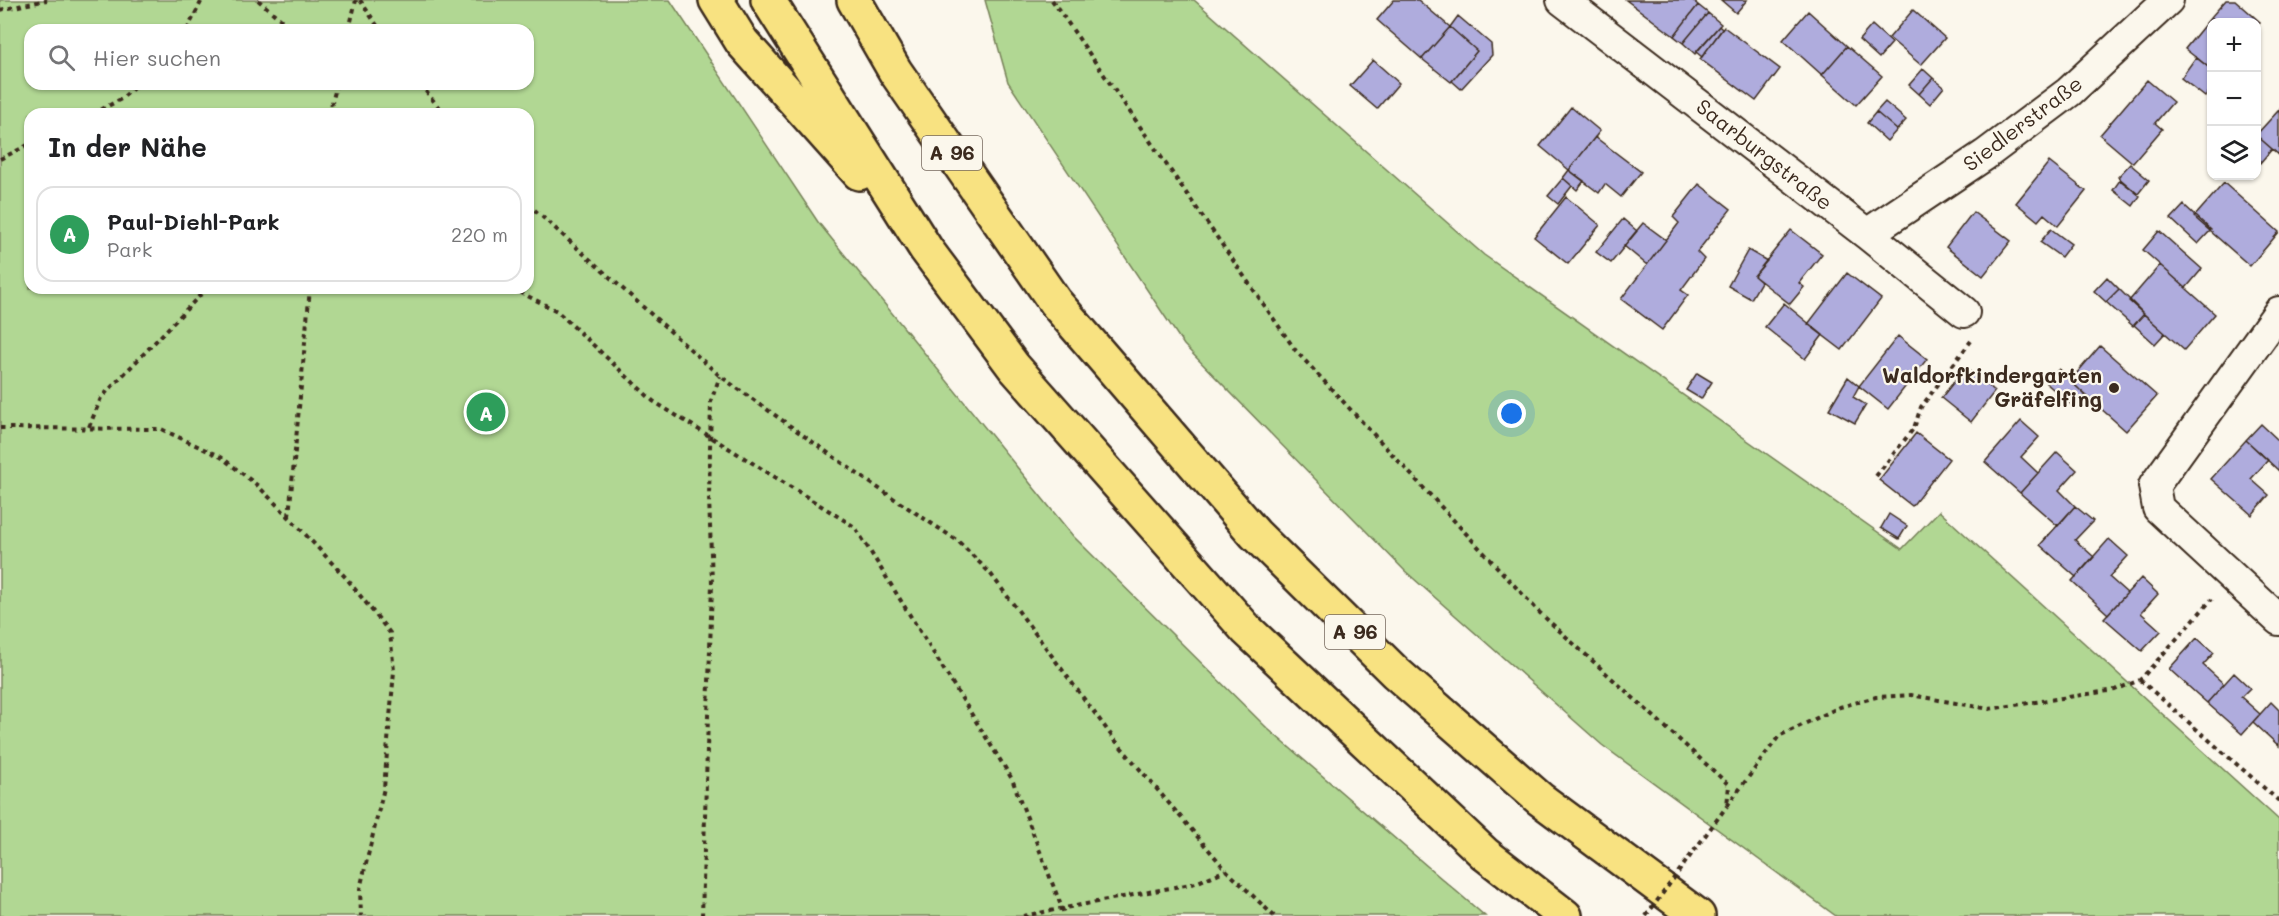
<!DOCTYPE html>
<html lang="de">
<head>
<meta charset="utf-8">
<style>
	:root { --surface:#fff; --page:#f6f6f6; --text:#202124; --muted:#757577; --line:#e0e0e0; --accent:#3b2a1e }
	body { margin:0; font-family:Mali,sans-serif; background:var(--page); color:var(--text) }
	.controls { position:absolute; right:18px; top:18px; display:grid; overflow:hidden; border-radius:12px; box-shadow:0 2px 4px #0004 }
	.controls button { width:54px; height:54px; display:grid; place-items:center; padding:0; border:0; border-bottom:2px solid var(--line); background:var(--surface); color:var(--text); font:30px sans-serif }
	.you { position:absolute; left:1512px; top:414px; width:21px; height:21px; margin:-15px; border:4px solid #fff; border-radius:50%; background:#1a73e8; box-shadow:0 0 0 9px #1a73e833 }
	.badge { display:grid; place-items:center; width:39px; height:39px; border-radius:50%; background:var(--accent); color:#fff; font-size:20px; font-weight:700 }
	.pin { position:absolute; translate:-50% -50%; border:3px solid #fff; box-shadow:0 2px 6px #0006 }
	.list { margin:0; padding:0; list-style:none }
	h2 { display:flex; justify-content:space-between; align-items:center; height:78px; margin:0; padding:0 24px; font-size:26px }
	h2 small { font-size:20px; font-weight:400; color:var(--muted) }
	.list li { display:grid; grid-template-columns:39px 1fr auto; gap:18px; align-items:center; box-sizing:border-box; height:96px; margin:0 12px 12px; padding:0 12px; border:2px solid var(--line); border-radius:18px }
	.list b { display:block; font-size:22px; white-space:nowrap }
	.list p { margin:0; font-size:20px; white-space:nowrap; color:var(--muted) }
	.list em { font-size:20px; font-style:normal; color:var(--muted) }
	.icon { flex:none; width:33px; height:33px; fill:none; stroke:currentColor; stroke-width:2; stroke-linecap:round; stroke-linejoin:round }
	.map { position:relative; flex:none; width:2279px; height:916px; overflow:hidden }
	.search { position:absolute; background:var(--surface); box-shadow:0 2px 4px #0004; left:24px; top:24px; width:510px; height:66px; display:flex; align-items:center; gap:15px; box-sizing:border-box; padding:0 21px; border-radius:18px; color:var(--muted); font-size:22px }
	.panel { position:absolute; background:var(--surface); box-shadow:0 2px 4px #0004; left:24px; top:108px; width:510px; height:186px; border-radius:18px }
	.map>svg:first-child { display:block }
	.green { fill:#b1d793; stroke:#768058; stroke-width:1.5; fill-rule:evenodd }
	.building { fill:#afacdd; stroke:#3b2a1e; stroke-width:1.5 }
	.lines { fill:none; stroke-linecap:round; stroke-linejoin:round }
	.minor-casing { stroke:#3b2a1e; stroke-width:34 }
	.highway-casing { stroke:#3b2a1e; stroke-width:38 }
	.path { stroke:#3b2a1e; stroke-width:4; stroke-dasharray:4.5 4.5; stroke-linecap:butt }
	.minor { stroke:#fbf7ec; stroke-width:30 }
	.highway { stroke:#f8e281; stroke-width:33 }
	.path-bridge { stroke:#3b2a1e; stroke-width:4; stroke-dasharray:4.5 4.5; stroke-linecap:butt }
	.poi-dot { fill:#3b2a1e; stroke:#fbf7ec; stroke-width:2 }
	.labels { text-anchor:middle; stroke-width:4.5; stroke-linejoin:round; paint-order:stroke }
	.shield { fill:#fbf7ec; stroke:#75685c; stroke-width:1.5 }
	.shield-label { font-size:20px; font-weight:bold; fill:#3b2a1e }
	.street-label { font-size:21px; fill:#3b2a1e; stroke:#fbf7ec }
	.poi-label { font-size:21px; font-weight:bold; fill:#3b2a1e; stroke:#fbf7ec; text-anchor:end }
</style>
</head>
<body>
<div class="map">
<svg width="2279" height="916" viewBox="0 0 2279 916">
	<rect width="100%" height="100%" fill="#fbf7ec"/>
	<filter id="ink" filterUnits="userSpaceOnUse"><feTurbulence type="fractalNoise" baseFrequency=".0167" numOctaves="2"/><feDisplacementMap in="SourceGraphic" scale="12" xChannelSelector="R" yChannelSelector="G"/><feConvolveMatrix kernelMatrix="1 2 1 2 8 2 1 2 1" color-interpolation-filters="sRGB"/></filter>
	<g filter="url(#ink)">
		<path class="green" d="M0 0H670L818 222 1073 536 1268 729 1485 916H0ZM30 30H528V84H30ZM30 114H528V288H30Z
			M985 0H1194L1484 255 1902 549 1939 511 2279 820V916H1836L1602 745 1405 571 1184 345 1008 82Z"/>
		<path class="building" d="M1394 0H1418L1450 27 1422 59 1377 20Z
			M1626 0H1692L1698 5 1674 36Z
			M1721 0H1747L1736 13Z
			M2226 0H2235L2260 22 2256 26V22H2218L2211 17Z
			M1698 5 1708 13 1683 43 1674 36Z
			M1913 10 1945 38 1921 65 1889 38Z
			M1808 11 1847 46 1822 75 1783 40Z
			M1708 13 1721 24 1695 54 1683 43Z
			M1458 16 1491 44 1492 55 1461 89 1452 81 1477 51 1450 27Z
			M2211 17 2218 22H2212V70L2185 49Z
			M1872 25 1892 43 1879 58 1859 40Z
			M1719 26 1722 29 1702 57 1696 52Z
			M1450 27 1477 51 1451 82 1422 59Z
			M1724 27 1780 69 1756 101 1700 59Z
			M1847 46 1882 76 1856 105 1822 75Z
			M2196 57 2212 70V88L2205 97 2181 78Z
			M1373 60 1399 83 1377 109 1350 86Z
			M1923 69 1933 78 1919 94 1909 85Z
			M1933 78 1944 87 1930 104 1919 94Z
			M2147 80 2173 102 2155 123 2162 129 2133 163 2100 135Z
			M1885 102 1906 120 1897 130 1876 112Z
			M1571 107 1600 131 1569 170 1540 146Z
			M2279 110V155L2256 135Z
			M1876 112 1897 130 1887 141 1867 123Z
			M2256 135 2272 149 2260 163 2256 160Z
			M1595 137 1641 172 1621 197 1605 184 1599 193 1569 170Z
			M2049 162 2086 191 2058 226 2044 214 2038 221 2016 203Z
			M2130 164 2149 180 2138 194 2118 177Z
			M1569 170 1584 181 1577 190 1563 178Z
			M1563 178 1572 186 1558 204 1548 196Z
			M2120 180 2140 196 2133 206 2113 190Z
			M2224 183 2279 232 2250 266 2194 217Z
			M1699 184 1731 209 1697 252 1704 259 1681 290 1688 295 1662 330 1621 299 1679 223 1673 217Z
			M1566 197 1600 225 1568 264 1534 237Z
			M2184 205 2211 230 2198 244 2171 219Z
			M1973 212 2011 241 1983 276 1946 247Z
			M1623 219 1637 231 1611 263 1596 252Z
			M1643 223 1666 240 1647 265 1624 246Z
			M2051 229 2071 244 2061 257 2040 242Z
			M1791 230 1822 254 1799 283 1804 287 1790 304 1754 276Z
			M2159 231 2202 269 2186 288 2143 250Z
			M1748 250 1767 261 1754 276 1761 282 1751 299 1728 286Z
			M2160 265 2215 314 2184 350 2129 301Z
			M1847 273 1881 299 1842 350 1808 324Z
			M2107 277 2119 289 2106 302 2094 291Z
			M2119 289 2144 314 2133 326 2106 302Z
			M1784 303 1823 335 1805 359 1765 327Z
			M2144 314 2165 333 2155 344 2134 325Z
			M1898 336 1927 359 1888 409 1859 386Z
			M2100 346 2157 396 2126 431 2070 381Z
			M1965 368 1995 391 1971 422 1941 398Z
			M2059 369 2086 396 2075 408 2046 383Z
			M1697 373 1712 382 1701 399 1686 390Z
			M1848 377 1859 386 1853 397 1866 405 1855 423 1829 409Z
			M2021 421 2039 437 2021 457 2038 473 2020 493 1985 462Z
			M2261 424 2279 441V471L2246 440Z
			M1916 433 1949 459 1912 506 1879 480Z
			M2246 440 2268 460 2251 479 2269 495 2252 515 2211 479Z
			M2057 452 2077 470 2059 490 2075 506 2058 526 2020 493Z
			M2075 506 2093 521 2075 540 2094 557 2076 577 2040 545Z
			M1889 514 1907 526 1899 539 1881 528Z
			M2109 539 2128 556 2109 577 2127 593 2108 614 2072 581Z
			M2141 578 2158 594 2141 613 2161 631 2142 651 2104 618Z
			M2197 638 2214 653 2203 665 2224 684 2207 703 2169 669Z
			M2234 673 2250 688 2241 697 2260 714 2242 734 2207 703Z
			M2271 702 2279 710V746L2253 722Z"/>
		<g class="lines">
			<g class="minor-casing">
				<path id="minor" d="M1562 0 1867 234 1964 312
					M1867 234 1985 155 2069 92 2168 0
					M2279 312 2154 486 2158 508 2279 620"/>
			</g>
			<g class="highway-casing">
				<path id="highway" d="M716 0 742 42 859 173
					M768 0 926 249 1014 367 1247 630 1485 854 1565 916
					M854 0 895 71 1055 302 1255 534 1395 672 1540 799 1698 916"/>
			</g>
			<path class="path" d="M258 0 293 30
				M360 0 380 30
				M1052 0 1296 351 1540 613 1729 785 1727 806
				M0 10 47 0
				M187 30 202 0
				M349 30 356 0
				M420 84 444 114
				M93 114 121 99 138 84
				M329 114 337 84
				M0 159 30 144
				M528 204 720 376 869 482 958 541 990 573 1114 739 1226 870 1274 916
				M512 288 557 311 653 401 855 527 1012 779 1065 916
				M89 427 101 398 207 288
				M0 428 161 429 221 457 257 485 289 517 347 579 390 633 394 671 384 788 360 889 361 916
				M1876 476 1914 428 1921 407 1971 341
				M289 516 310 288
				M2140 680 2279 801
				M1727 806 1779 736 1840 707 1876 697 1911 695 1989 709 2115 690 2140 680 2212 599
				M702 916 712 583 709 497 711 401 720 376
				M1023 916 1196 883 1226 870"/>
			<use href="#minor" class="minor"/>
			<use href="#highway" class="highway"/>
			<path class="path-bridge" d="M1646 916 1727 806"/>
		</g>
	</g>
	<circle class="poi-dot" cx="2114" cy="388" r="6"/>
	<g class="labels">
		<g class="shield">
			<rect x="922" y="136" width="60" height="34" rx="4.5"/>
			<rect x="1325" y="615" width="60" height="34" rx="4.5"/>
		</g>
		<g class="shield-label">
			<text x="952" y="160">A 96</text>
			<text x="1355" y="639">A 96</text>
		</g>
		<g class="street-label">
			<text transform="translate(2023 124) rotate(-37)" y="7">Siedlerstraße</text>
			<text transform="translate(1764 155) rotate(38)" y="7">Saarburgstraße</text>
		</g>
		<g class="poi-label">
			<text x="2102" y="383">Waldorfkindergarten<tspan x="2102" dy="24">Gräfelfing</tspan></text>
		</g>
	</g>
</svg>
<div class="controls">
<button>+</button>
<button>−</button>
<button><svg class="icon" aria-label="layers" viewBox="0 0 24 24"><path d="M12 4l9 5-9 5-9-5zM3 14l9 5 9-5"/></svg></button>
</div>
<div class="you"></div>
<div class="pin badge" style="left:486px;top:412px;background:#2e9e5b">A</div>
<div class="search"><svg class="icon" aria-label="search" viewBox="0 0 24 24"><circle cx="10" cy="10" r="6"/><path d="M15 15l6 6"/></svg>Hier suchen</div>
<section class="panel">
<h2>In der Nähe<small></small></h2>
<ul class="list">
<li><span class="badge" style="background:#2e9e5b">A</span><div><b>Paul-Diehl-Park</b><p>Park</p></div><em>220 m</em></li>
</ul>
</section>
</div>
</body>
</html>
